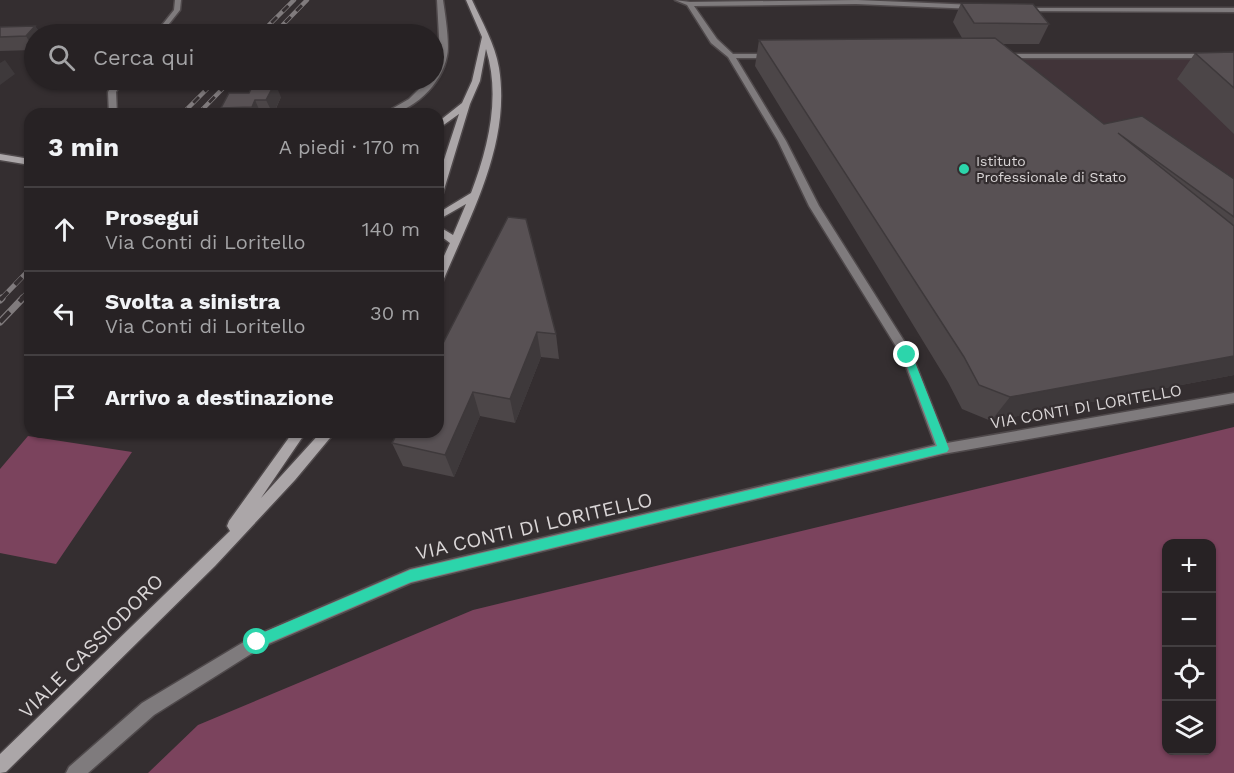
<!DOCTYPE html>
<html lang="it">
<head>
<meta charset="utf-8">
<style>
	:root { --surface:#272224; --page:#2f2a2c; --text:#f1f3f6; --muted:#a4a4a6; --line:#433f41 }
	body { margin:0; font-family:"Work Sans",sans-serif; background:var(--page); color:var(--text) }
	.controls { position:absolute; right:18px; bottom:18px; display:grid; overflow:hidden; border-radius:12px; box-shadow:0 2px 4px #0004 }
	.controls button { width:54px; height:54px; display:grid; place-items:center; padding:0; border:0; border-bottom:2px solid var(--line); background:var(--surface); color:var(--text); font:30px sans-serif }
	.stop { position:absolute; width:18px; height:18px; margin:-14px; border:4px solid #2cd5ab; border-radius:50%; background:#fff }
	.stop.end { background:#2cd5ab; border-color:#fff; box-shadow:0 2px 6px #0008 }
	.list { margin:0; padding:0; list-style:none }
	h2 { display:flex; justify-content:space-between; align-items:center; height:78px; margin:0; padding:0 24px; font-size:26px }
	h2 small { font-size:20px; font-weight:400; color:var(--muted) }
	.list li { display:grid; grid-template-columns:39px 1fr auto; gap:18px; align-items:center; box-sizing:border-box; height:84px; padding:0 24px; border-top:2px solid var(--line) }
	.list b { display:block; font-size:22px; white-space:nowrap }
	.list p { margin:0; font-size:20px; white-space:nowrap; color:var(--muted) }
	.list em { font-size:20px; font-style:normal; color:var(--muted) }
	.icon { flex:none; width:33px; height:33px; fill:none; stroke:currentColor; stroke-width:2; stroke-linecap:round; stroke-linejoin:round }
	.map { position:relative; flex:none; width:1234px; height:773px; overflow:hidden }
	.search { position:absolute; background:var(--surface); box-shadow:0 2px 4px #0004; left:24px; top:24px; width:420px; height:66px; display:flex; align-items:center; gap:15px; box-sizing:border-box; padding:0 21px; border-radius:33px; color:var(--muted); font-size:22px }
	.panel { position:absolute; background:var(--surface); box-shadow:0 2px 4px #0004; left:24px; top:108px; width:420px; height:330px; border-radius:18px }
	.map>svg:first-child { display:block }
	.built { fill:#413439 }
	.green { fill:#7b435d; fill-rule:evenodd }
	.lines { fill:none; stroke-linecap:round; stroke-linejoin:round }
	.street-casing { stroke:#4f494b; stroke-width:3 }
	.secondary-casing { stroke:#4f494b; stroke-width:3 }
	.street { fill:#7f7b7d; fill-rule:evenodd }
	.secondary { fill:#aba6a8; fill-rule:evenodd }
	.rail-far2-casing { stroke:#807b7d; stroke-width:4.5 }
	.rail-far1-casing { stroke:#807b7d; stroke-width:5 }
	.rail-casing { stroke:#807b7d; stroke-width:7 }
	.rail-far2 { stroke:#342e30; stroke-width:3; stroke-dasharray:8; stroke-linecap:butt }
	.rail-far1 { stroke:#342e30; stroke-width:4; stroke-dasharray:10; stroke-linecap:butt }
	.rail { stroke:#342e30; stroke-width:4.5; stroke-dasharray:14; stroke-linecap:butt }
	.wall { fill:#4c4648 }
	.shaded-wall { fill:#3e393b }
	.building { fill:#585154; stroke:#3e393b; stroke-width:1.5 }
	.route { fill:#2cd5ab }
	.poi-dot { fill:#2cd5ab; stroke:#342e30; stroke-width:2 }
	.labels { text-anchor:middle; stroke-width:4.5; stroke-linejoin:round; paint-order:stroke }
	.far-poi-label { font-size:14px; fill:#dad6d7; stroke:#342e30; text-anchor:start }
	.street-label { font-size:16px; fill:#dad6d7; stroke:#342e30 }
	.near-street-label { font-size:20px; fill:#dad6d7; stroke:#342e30 }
</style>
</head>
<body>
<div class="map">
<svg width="1234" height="773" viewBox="0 0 1234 773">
	<rect width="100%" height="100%" fill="#342e30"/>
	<path class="built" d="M975 56 1234 59V273Z"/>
	<path class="green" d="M1234 427V773H148L198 725 473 610ZM1166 544H1212V750H1166Z
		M28 436 132 452 56 564 0 553V469Z"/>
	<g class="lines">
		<g class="street-casing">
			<path id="street" d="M175 0H181L180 10 161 34H155L174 10Z
				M437 0H443C445 14 450 44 447 56 442 84 412 114 383 114L409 99 428 80H434V70L440 55Z
				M675 0 690 2 857 0 975 5 978 7 975 9 856 4 694 6 717 39 733 54H771L775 56 771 58H736L786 141 819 206 911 352 947 443 1234 393V403L943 454 411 583 262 647 154 715 88 773H66L69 767 142 703 252 637 410 569 935 445 902 356 809 206 778 141 728 57 711 43 687 5Z
				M1020 8H1234V12L1022 11 1020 10Z
				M999 54H1234V58H999Z
				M115 80H123L116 92 117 114H109L108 92Z"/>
		</g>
		<g class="secondary-casing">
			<path id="secondary" d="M466 0H472C482 22 495 44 499 68 511 143 471 214 443 281L438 285V269L450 243 438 234V226L453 235 466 204 438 220V213L471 193C488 148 501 97 486 49L480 81 470 104 443 193 438 196V178L459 114 438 129V122L462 103 472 81 482 37Z
				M0 154 30 159V165L0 160Z
				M293 432H306L261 498 321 432H335L295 480 215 566 6 772 0 773V754L230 531 227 526 229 521Z"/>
		</g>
		<use href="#street" class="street"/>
		<use href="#secondary" class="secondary"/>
		<g class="rail-far2-casing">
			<path id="rail-far2" d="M260 34 294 0
				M274 34 307 0
				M182 114 216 80
				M198 114 231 80"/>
		</g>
		<g class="rail-far1-casing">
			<path id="rail-far1" d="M1 299 30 269
				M21 299 30 290"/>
		</g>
		<g class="rail-casing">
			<path id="rail" d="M0 300 2 298
				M0 322 23 298"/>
		</g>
		<use href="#rail-far2" class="rail-far2"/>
		<use href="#rail-far1" class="rail-far1"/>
		<use href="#rail" class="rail"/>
	</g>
	<path class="wall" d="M961 3 1049 24 1039 44H1003L1104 124 1234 179V375L991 421 962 409 948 382 755 66 759 40 962 38 953 22Z
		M35 26 41 34H34V50L0 51V27Z
		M1234 52V134L1177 79 1195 53Z
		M229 93 281 97 275 111 299 110 301 114H224L221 108Z
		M508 217 556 334 559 359 541 357 515 423 480 416 454 477 403 466 392 443Z"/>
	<path class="shaded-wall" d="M35 26 41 34H34V49L26 36Z
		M5 60 15 74 0 85V63Z
		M275 83 281 97 273 114 266 100Z
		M255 100 261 114H255L252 107Z
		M537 332 541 357 515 423 510 399Z
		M1234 356V375L991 421 1010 397Z
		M473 392 480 416 454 477 445 455Z"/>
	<path class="building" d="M961 3 1033 4 1049 24 974 23Z
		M35 26 26 36 0 37V27Z
		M995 38 1104 124 1142 116 1234 179V217L1118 133 1234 226V356L1010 397 979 385 964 357 759 40Z
		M1234 52V88L1195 53Z
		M254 83H275L266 100H255L252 107 221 108 229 93H249Z
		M299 110 298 114H249L250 111Z
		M508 217 526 219 556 334 537 332 510 399 473 392 445 455 392 443 398 432H438V353Z"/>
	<path class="route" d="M907 351 912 355 949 449 947 452 411 582 257 648 253 646 251 642 253 637 410 570 937 446 903 355Z"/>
	<circle class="poi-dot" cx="964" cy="169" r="6"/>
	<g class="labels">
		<g class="far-poi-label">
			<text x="976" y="166">Istituto<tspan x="976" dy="16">Professionale di Stato</tspan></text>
		</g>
		<g class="street-label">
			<text transform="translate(1086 406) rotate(-10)" y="6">VIA CONTI DI LORITELLO</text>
		</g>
		<g class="near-street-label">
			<text transform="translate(534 526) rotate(-13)" y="7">VIA CONTI DI LORITELLO</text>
			<text transform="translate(91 646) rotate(-45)" y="7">VIALE CASSIODORO</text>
		</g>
	</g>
</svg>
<div class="controls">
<button>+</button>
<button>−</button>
<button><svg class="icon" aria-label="locate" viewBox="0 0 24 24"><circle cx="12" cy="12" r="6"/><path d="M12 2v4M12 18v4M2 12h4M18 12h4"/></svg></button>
<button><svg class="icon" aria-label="layers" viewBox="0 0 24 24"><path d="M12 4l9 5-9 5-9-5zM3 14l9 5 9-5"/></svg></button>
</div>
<div class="stop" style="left:257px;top:642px"></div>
<div class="stop end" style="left:907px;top:355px"></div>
<div class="search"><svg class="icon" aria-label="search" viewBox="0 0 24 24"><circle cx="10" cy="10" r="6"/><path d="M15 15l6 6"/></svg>Cerca qui</div>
<section class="panel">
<h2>3 min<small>A piedi · 170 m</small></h2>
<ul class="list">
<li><svg class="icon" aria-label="ahead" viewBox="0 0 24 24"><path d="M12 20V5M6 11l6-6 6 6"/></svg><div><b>Prosegui</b><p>Via Conti di Loritello</p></div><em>140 m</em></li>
<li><svg class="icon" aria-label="left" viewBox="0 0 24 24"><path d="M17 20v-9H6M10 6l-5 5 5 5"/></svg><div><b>Svolta a sinistra</b><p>Via Conti di Loritello</p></div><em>30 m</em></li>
<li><svg class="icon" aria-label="arrive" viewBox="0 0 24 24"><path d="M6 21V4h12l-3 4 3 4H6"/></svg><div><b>Arrivo a destinazione</b></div></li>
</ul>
</section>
</div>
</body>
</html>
